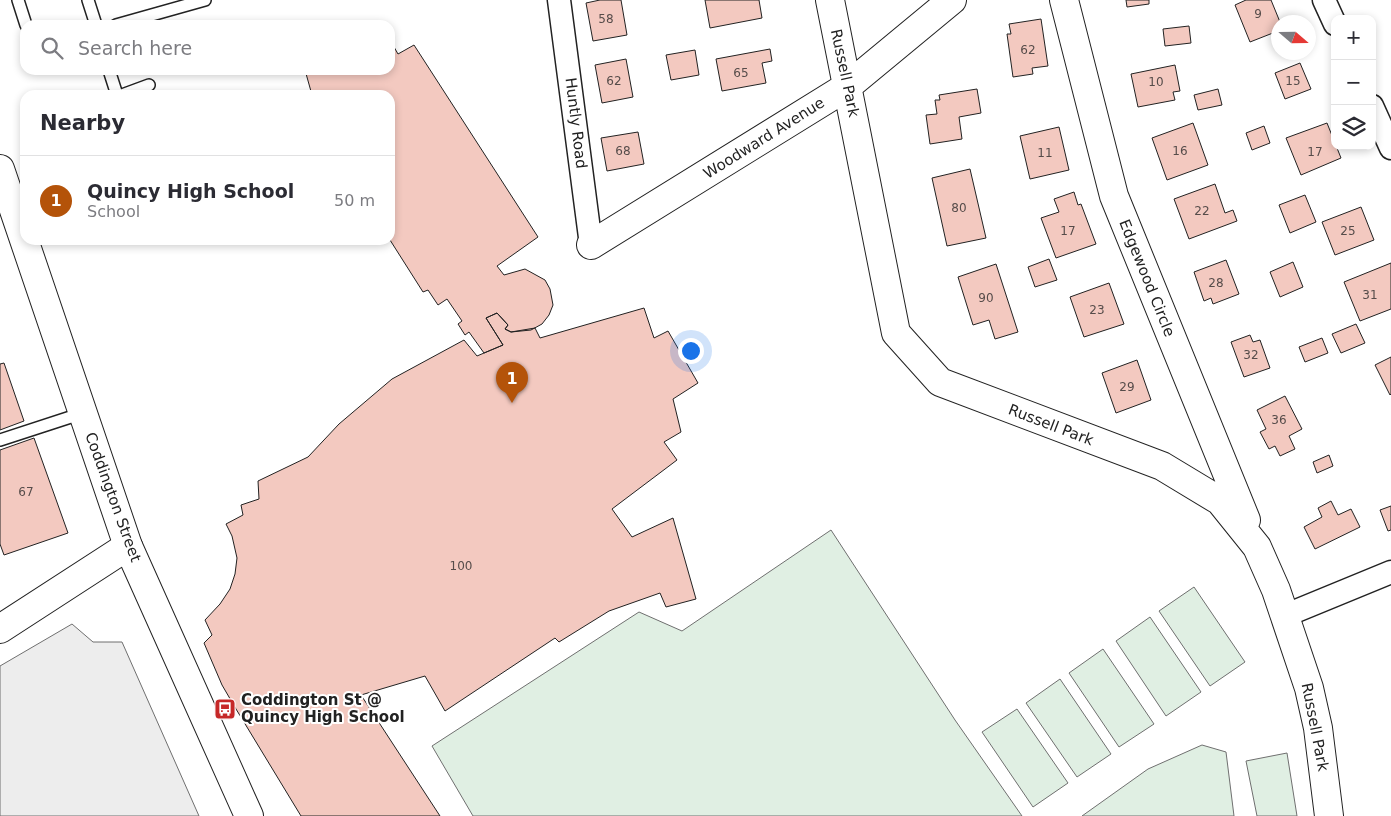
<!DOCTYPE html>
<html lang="en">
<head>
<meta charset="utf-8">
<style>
	:root { --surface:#fff; --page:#f2f2f3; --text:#2b2b33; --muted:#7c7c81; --line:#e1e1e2; --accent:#b45309 }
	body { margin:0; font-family:"DejaVu Sans",sans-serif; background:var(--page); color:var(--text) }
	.controls { position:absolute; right:15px; top:15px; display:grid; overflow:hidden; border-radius:10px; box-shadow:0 2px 8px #0003 }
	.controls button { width:45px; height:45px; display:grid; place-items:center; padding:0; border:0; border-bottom:1px solid var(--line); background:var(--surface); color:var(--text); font:25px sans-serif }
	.compass { position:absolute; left:1271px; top:15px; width:45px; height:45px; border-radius:50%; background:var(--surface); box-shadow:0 2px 8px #0003; rotate:110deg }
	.you { position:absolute; left:690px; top:350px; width:18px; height:18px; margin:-12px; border:4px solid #fff; border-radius:50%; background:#1a73e8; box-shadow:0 0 0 8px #1a73e833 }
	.badge { display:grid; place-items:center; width:32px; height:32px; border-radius:50%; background:var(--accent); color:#fff; font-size:16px; font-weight:700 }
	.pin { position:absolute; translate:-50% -41px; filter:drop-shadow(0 1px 2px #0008) }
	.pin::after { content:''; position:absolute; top:26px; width:18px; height:15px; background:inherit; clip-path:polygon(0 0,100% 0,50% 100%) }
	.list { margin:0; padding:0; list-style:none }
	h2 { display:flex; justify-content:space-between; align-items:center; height:65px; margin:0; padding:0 20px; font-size:21px }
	h2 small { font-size:16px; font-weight:400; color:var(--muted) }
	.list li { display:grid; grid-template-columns:32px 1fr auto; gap:15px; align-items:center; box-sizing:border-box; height:90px; padding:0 20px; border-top:1px solid var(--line) }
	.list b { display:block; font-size:19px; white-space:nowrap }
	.list p { margin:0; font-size:16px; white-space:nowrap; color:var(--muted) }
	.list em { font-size:16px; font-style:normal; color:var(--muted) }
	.icon { flex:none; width:28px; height:28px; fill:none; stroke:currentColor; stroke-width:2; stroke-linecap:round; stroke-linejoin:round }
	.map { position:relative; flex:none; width:1391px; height:816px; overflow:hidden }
	.search { position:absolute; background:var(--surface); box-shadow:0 2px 8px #0003; left:20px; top:20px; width:375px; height:55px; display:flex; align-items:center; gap:12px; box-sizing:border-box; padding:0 18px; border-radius:15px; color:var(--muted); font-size:19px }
	.panel { position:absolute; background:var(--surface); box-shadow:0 2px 8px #0003; left:20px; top:90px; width:375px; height:155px; border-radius:15px }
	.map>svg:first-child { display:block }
	.green { fill:#e0efe3; stroke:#6f6f6f }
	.parking { fill:#ededed; stroke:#6f6f6f }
	.building { fill:#f3c9c0; stroke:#222 }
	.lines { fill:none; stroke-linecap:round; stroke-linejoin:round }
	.lane-casing { stroke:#222; stroke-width:14 }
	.street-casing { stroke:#222; stroke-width:25 }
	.secondary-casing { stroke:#222; stroke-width:30 }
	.primary-casing { stroke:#222; stroke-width:30 }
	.lane { stroke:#fff; stroke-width:11 }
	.street { stroke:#fff; stroke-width:22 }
	.secondary { stroke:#fff; stroke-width:28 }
	.primary { stroke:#fff; stroke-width:28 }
	.labels { text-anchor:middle; stroke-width:4; stroke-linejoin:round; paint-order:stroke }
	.number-label { font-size:12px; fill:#564c4a }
	.street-label { font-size:15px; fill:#222; stroke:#fff }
	.poi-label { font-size:15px; font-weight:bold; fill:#222; stroke:#fff; text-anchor:start }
</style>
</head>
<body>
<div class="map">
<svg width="1391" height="816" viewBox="0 0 1391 816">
	<rect width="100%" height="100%" fill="#fff"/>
	<path class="green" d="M831 530 955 720 1022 816H473L432 746 639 612 682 631Z
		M1194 587 1245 662 1210 686 1159 611Z
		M1150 617 1201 692 1166 716 1116 641Z
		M1103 649 1154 724 1119 747 1069 673Z
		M1060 679 1111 754 1077 777 1026 703Z
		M1017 709 1068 783 1033 807 982 732Z
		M1202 745 1226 752 1234 816H1082L1148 769Z
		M1287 753 1297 816H1257L1246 761Z"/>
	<path class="parking" d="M72 624 93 642H122L199 816H0V666Z"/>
	<path class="building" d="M600 0H621L627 35 593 41 586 3Z
		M705 0H759L762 18 710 28Z
		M1126 0H1149V4L1127 7Z
		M1246 0H1271L1280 22 1278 31 1250 42 1235 5Z
		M1041 19 1048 66 1032 68 1033 74 1013 77 1007 34H1011L1009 24Z
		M1189 26 1191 43 1165 46 1163 29Z
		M390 40 398 54 414 45 538 237 497 266 504 275 525 269 545 280 550 289 553 305 549 315 542 324 531 330 511 332 505 329 508 325 497 313 486 318 503 345 484 353 469 332 465 335 458 324 462 321 447 299 438 305 428 290 423 292 390 240V95H312L305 70H390Z
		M770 49 772 61 762 63 766 83 722 91 716 59Z
		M695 50 699 75 671 80 666 55Z
		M626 59 633 97 602 103 595 65Z
		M1300 63 1311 89 1285 99 1275 73Z
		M1175 65 1180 91 1173 92 1175 100 1138 107 1131 74Z
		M977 89 981 113 959 117 962 139 930 144 926 115 937 114 935 100H940L939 95Z
		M1218 89 1222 105 1198 110 1194 95Z
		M1193 123 1208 165 1167 180 1152 138Z
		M1327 123 1341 158 1301 175 1286 138Z
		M1264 126 1270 143 1252 150 1246 133Z
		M1059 127 1069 170 1030 179 1020 136Z
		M638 132 644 164 607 171 601 138Z
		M970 169 986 238 947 246 932 178Z
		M1215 184 1225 213 1233 210 1237 221 1189 239 1174 199Z
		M1074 192 1078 205 1081 204 1096 244 1056 258 1041 218 1059 212 1054 199Z
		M1305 195 1316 222 1290 233 1279 205Z
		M1361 207 1374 240 1335 255 1322 222Z
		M1049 259 1057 280 1035 287 1028 267Z
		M1226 260 1239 294 1213 304 1211 298 1204 301 1194 272Z
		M1293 262 1303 287 1280 297 1270 272Z
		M1391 263V309L1360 321 1344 282Z
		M996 264 1018 332 995 339 989 320 973 325 958 277Z
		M1109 283 1124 324 1084 337 1070 297Z
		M644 308 654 338 668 331 698 383 673 399 681 432 664 442 677 460 612 509 632 537 673 518 696 599 666 607 660 593 609 611 559 642 555 638 445 711 425 676 361 695 440 816H301L236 709 222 685 204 643 212 635 205 620 220 604 230 589 235 574 237 558 232 536 226 524 243 515 241 505 259 499 258 481 308 457 339 424 392 379 464 340 477 356 503 345 486 318 497 313 508 325 505 329 511 332 535 328 540 338Z
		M1356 324 1365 343 1341 353 1332 334Z
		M1250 335 1253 342 1260 340 1270 368 1244 377 1231 342Z
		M1322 338 1328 353 1305 362 1299 347Z
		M1391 357V394L1390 395 1375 365Z
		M1137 360 1151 400 1116 413 1102 373Z
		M4 363 24 421 0 430V364Z
		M1285 396 1302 429 1289 436 1295 449 1280 456 1275 446 1269 449 1260 432 1266 429 1257 410Z
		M34 438 68 533 4 555 0 544V450Z
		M1329 455 1333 466 1317 473 1313 462Z
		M1331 501 1338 515 1351 509 1360 527 1315 549 1304 527 1322 517 1318 508Z
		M1391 506V530L1388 531 1380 510Z"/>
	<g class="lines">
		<g class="lane-casing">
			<path id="lane" d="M18 0 26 25
				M88 0 96 25
				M116 25 205 0
				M109 70 117 95
				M122 95 149 85
				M0 440 83 413"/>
		</g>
		<g class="street-casing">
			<path id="street" d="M559 0 591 245
				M1324 0 1335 24
				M1372 106 1391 148
				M1284 616 1391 572"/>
		</g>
		<g class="secondary-casing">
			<path id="secondary" d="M830 0 896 333 940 382 1162 466 1220 501 1257 547 1276 590 1309 688 1318 728 1329 816
				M1064 0 1114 196 1246 520
				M591 245 848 86 952 0
				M0 629 128 546"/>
		</g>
		<g class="primary-casing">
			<path id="primary" d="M0 169 128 546 249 816"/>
		</g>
		<use href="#lane" class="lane"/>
		<use href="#street" class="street"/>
		<use href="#secondary" class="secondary"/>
		<use href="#primary" class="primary"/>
	</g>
	<defs>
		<g id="bus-square" transform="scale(1.125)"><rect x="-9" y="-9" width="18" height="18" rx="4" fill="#c62828" stroke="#fff"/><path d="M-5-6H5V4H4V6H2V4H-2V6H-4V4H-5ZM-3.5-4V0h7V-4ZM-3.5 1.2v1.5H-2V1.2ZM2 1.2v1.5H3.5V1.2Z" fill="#fff"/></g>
	</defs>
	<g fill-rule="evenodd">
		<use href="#bus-square" x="225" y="709"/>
	</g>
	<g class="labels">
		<g class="number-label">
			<text x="1258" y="18">9</text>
			<text x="606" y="23">58</text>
			<text x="1028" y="54">62</text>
			<text x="741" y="77">65</text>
			<text x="614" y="85">62</text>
			<text x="1293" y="85">15</text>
			<text x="1156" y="86">10</text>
			<text x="623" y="155">68</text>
			<text x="1180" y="155">16</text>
			<text x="1315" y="156">17</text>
			<text x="1045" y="157">11</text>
			<text x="959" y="212">80</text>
			<text x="1202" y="215">22</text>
			<text x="1068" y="235">17</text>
			<text x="1348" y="235">25</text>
			<text x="1216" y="287">28</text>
			<text x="1370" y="299">31</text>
			<text x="986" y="302">90</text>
			<text x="1097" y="314">23</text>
			<text x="1251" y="359">32</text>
			<text x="1127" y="391">29</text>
			<text x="1279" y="424">36</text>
			<text x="26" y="496">67</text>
			<text x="461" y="570">100</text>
		</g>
		<g class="street-label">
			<text transform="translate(845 73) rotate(78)" y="5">Russell Park</text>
			<text transform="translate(576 123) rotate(83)" y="5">Huntly Road</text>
			<text transform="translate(764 138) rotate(-32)" y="5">Woodward Avenue</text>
			<text transform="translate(1147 278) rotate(68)" y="5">Edgewood Circle</text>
			<text transform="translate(1051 425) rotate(21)" y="5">Russell Park</text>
			<text transform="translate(113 497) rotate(70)" y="5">Coddington Street</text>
			<text transform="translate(1315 727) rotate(79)" y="5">Russell Park</text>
		</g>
		<g class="poi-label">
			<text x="241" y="705">Coddington St @<tspan x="241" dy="17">Quincy High School</tspan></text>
		</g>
	</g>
</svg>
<div class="controls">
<button>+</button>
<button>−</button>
<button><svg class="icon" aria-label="layers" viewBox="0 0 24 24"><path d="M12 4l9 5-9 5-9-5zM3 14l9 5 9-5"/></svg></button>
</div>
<svg class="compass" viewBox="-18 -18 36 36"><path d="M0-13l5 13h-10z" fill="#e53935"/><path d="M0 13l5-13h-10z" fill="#7c7c81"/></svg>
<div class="you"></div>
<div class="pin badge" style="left:512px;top:403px">1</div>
<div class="search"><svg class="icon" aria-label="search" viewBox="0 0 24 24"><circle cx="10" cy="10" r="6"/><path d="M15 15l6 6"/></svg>Search here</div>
<section class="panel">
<h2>Nearby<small></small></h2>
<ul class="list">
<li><span class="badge">1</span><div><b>Quincy High School</b><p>School</p></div><em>50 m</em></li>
</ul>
</section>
</div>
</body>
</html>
